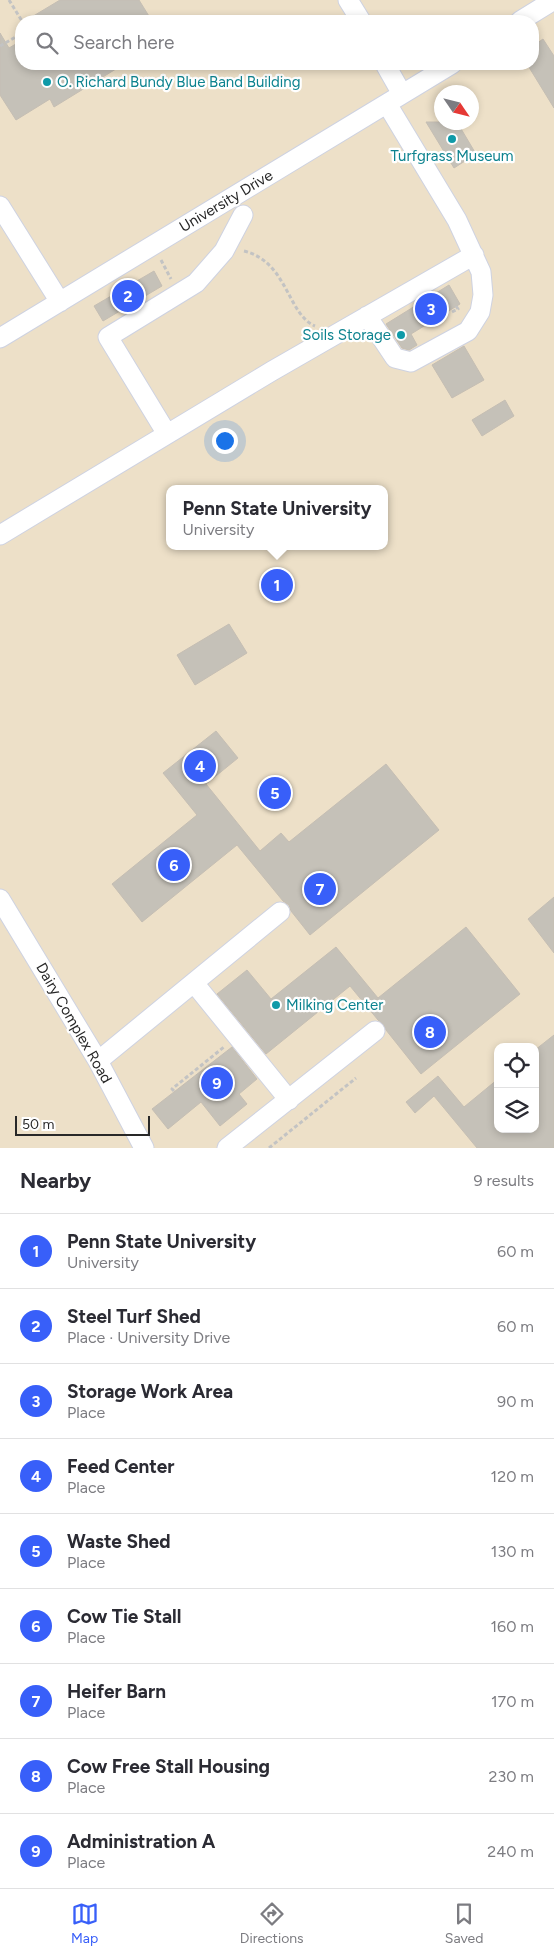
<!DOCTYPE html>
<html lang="en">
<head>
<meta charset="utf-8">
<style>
	:root { --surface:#fff; --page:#f2f2f3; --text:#2b2b33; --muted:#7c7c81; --line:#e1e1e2; --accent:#385ff9 }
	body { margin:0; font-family:Figtree,sans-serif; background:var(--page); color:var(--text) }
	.controls { position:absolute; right:15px; bottom:15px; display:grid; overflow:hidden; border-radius:10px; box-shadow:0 2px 8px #0003 }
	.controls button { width:45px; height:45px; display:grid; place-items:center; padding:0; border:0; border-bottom:1px solid var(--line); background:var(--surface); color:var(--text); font:25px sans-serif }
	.compass { position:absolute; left:434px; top:85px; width:45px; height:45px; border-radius:50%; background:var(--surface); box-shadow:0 2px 8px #0003; rotate:125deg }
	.scale { position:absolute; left:15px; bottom:12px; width:135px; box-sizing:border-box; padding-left:5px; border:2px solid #282828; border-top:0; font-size:14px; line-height:18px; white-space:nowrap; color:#282828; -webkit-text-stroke:4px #fff; paint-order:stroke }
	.you { position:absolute; left:224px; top:440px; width:18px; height:18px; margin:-12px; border:4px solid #fff; border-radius:50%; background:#1a73e8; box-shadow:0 0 0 8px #1a73e833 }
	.badge { display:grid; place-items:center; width:32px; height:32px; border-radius:50%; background:var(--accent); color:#fff; font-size:16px; font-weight:700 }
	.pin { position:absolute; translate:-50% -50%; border:2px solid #fff; box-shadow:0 1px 5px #0006 }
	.popup { position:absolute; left:166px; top:485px; width:222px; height:65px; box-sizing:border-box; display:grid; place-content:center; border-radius:10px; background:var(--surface); filter:drop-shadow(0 1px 4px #0005); font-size:16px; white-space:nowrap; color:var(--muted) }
	.popup b { font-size:19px; color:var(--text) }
	.popup::after { content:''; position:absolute; left:50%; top:100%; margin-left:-10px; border:10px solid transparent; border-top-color:var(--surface) }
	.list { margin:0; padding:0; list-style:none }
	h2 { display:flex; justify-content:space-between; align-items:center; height:65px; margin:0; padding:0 20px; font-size:21px }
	h2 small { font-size:16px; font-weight:400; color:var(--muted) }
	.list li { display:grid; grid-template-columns:32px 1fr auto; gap:15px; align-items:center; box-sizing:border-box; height:75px; padding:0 20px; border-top:1px solid var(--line) }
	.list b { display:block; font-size:19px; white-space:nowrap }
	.list p { margin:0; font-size:16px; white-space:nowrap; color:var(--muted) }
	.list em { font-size:16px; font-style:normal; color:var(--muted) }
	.icon { flex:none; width:28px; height:28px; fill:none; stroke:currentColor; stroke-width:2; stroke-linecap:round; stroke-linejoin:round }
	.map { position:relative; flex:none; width:554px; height:1148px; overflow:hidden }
	.search { position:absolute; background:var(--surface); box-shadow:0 2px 8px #0003; left:15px; right:15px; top:15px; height:55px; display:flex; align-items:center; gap:12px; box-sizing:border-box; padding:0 18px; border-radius:20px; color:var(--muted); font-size:19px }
	.sheet { height:740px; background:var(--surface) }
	nav { display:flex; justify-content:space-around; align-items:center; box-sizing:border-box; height:70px; border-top:1px solid var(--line); background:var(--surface); font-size:14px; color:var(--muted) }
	nav a { display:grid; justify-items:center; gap:2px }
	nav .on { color:var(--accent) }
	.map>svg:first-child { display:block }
	.education { fill:#ede0c8; fill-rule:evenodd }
	.building { fill:#c5c1b8; stroke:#c5beb3 }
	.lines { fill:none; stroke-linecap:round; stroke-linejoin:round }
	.minor-casing { stroke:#ced2e1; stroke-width:21 }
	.path { stroke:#c3c3c3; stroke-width:3; stroke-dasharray:4 2.5; stroke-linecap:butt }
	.minor { stroke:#fff; stroke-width:19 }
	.culture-dot { fill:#0f9aa8; stroke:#fff; stroke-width:2 }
	.labels { text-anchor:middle; stroke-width:4.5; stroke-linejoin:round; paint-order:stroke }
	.culture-label { font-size:15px; fill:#0d838f; stroke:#fff; text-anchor:start }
	.street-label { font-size:15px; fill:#282828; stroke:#fff }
</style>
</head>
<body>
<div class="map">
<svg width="554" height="1148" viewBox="0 0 554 1148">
	<rect width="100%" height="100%" fill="#eae3d9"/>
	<path class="education" d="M0 0H554V1148H0ZM21 21H533V64H21ZM442 92H472V122H442ZM170 489H384V546H170ZM498 1047H535V1129H498Z"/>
	<path class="building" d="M60 0H139L152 21H25Z
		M0 33 9 48 21 41V64H124L54 107 50 99 16 120 0 95Z
		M543 39 554 56V108L527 64H533V46Z
		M426 122H457L476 154 454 168Z
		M154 271 162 286 103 321 94 306Z
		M449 285 460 304 411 334 417 345 409 350 402 348 386 324Z
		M464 346 484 380 452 398 432 365Z
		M505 400 514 416 482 436 472 420Z
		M229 624 247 653 195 685 177 655Z
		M216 731 238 758 206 784 260 851 281 833 289 842 386 764 439 830 310 935 291 911 289 905 283 901 237 845 142 922 112 884 197 815 163 773Z
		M274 778 290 798 277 808 261 789Z
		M554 897V953L528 919Z
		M466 927 520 994 421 1074 386 1030 383 1024 378 1020 350 986 266 1054 217 994 247 970 271 999 336 947 378 998Z
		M554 1035V1148H477L434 1096 415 1113 406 1102 438 1076 464 1107 498 1079V1129H535V1050Z
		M232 1047 257 1079 239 1094 247 1104 220 1126 201 1102 168 1129 152 1109Z"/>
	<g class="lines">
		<g class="minor-casing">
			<path id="minor" d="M348 0 361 21
				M520 21 554 0
				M385 64 402 94
				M0 206 60 302
				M367 316 395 358 411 362 468 331 480 312 483 295 481 272 457 220 387 104
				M0 338 452 64
				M167 434 108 337 196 283 224 251 243 215
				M0 535 272 371 474 255
				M0 899 98 1061 144 1148
				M194 983 289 1100
				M98 1061 280 912
				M227 1148 375 1031"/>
		</g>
		<path class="path" d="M9 0 22 21
			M0 46 21 34
			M244 251C288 262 287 314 315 326
			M161 260 171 279
			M452 312 458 309 456 306
			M174 1091 172 1089 224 1047
			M269 1148 356 1078"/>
		<use href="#minor" class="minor"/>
	</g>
	<g class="culture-dot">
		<circle cx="47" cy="82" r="5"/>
		<circle cx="452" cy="139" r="5"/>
		<circle cx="401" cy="335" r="5"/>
		<circle cx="276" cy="1005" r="5"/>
	</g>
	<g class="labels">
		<g class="culture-label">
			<text x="57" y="87">O. Richard Bundy Blue Band Building</text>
			<text x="452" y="161" text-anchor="middle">Turfgrass Museum</text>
			<text x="391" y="340" text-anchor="end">Soils Storage</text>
			<text x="286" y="1010">Milking Center</text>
		</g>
		<g class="street-label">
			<text transform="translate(226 201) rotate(-31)" y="5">University Drive</text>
			<text transform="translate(74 1023) rotate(60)" y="5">Dairy Complex Road</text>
		</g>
	</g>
</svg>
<div class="controls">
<button><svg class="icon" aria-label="locate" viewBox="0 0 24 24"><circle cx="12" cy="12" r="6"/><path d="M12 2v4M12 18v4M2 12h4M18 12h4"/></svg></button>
<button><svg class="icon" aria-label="layers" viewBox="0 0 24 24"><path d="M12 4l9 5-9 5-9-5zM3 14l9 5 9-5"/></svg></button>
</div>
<svg class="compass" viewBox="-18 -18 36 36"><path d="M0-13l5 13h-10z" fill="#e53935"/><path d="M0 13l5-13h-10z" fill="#7c7c81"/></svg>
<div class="scale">50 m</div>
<div class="you"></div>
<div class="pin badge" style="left:277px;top:585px">1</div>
<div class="popup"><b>Penn State University</b>University</div>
<div class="pin badge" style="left:128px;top:296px">2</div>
<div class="pin badge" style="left:431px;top:309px">3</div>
<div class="pin badge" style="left:200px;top:766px">4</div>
<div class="pin badge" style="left:275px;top:793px">5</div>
<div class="pin badge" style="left:174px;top:865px">6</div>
<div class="pin badge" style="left:320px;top:889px">7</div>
<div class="pin badge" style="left:430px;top:1032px">8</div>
<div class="pin badge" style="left:217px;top:1083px">9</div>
<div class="search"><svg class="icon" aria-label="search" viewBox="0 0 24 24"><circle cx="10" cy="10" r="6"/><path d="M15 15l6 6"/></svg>Search here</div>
</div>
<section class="sheet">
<h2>Nearby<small>9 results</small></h2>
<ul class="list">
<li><span class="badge">1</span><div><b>Penn State University</b><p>University</p></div><em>60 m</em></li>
<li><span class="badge">2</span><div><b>Steel Turf Shed</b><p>Place · University Drive</p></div><em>60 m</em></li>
<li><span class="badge">3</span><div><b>Storage Work Area</b><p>Place</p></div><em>90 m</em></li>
<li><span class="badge">4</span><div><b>Feed Center</b><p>Place</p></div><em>120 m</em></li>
<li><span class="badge">5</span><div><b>Waste Shed</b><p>Place</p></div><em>130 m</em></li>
<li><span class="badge">6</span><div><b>Cow Tie Stall</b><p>Place</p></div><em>160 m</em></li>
<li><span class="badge">7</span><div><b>Heifer Barn</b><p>Place</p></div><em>170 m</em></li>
<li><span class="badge">8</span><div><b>Cow Free Stall Housing</b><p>Place</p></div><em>230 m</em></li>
<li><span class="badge">9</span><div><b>Administration A</b><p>Place</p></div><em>240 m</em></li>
</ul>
</section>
<nav>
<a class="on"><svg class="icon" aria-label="map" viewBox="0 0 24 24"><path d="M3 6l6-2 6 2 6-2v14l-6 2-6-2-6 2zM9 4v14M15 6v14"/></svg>Map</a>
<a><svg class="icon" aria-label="directions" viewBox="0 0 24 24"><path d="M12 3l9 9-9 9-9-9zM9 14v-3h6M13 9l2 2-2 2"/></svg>Directions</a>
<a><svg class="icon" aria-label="saved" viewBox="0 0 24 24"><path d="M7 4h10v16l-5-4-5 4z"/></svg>Saved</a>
</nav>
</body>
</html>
